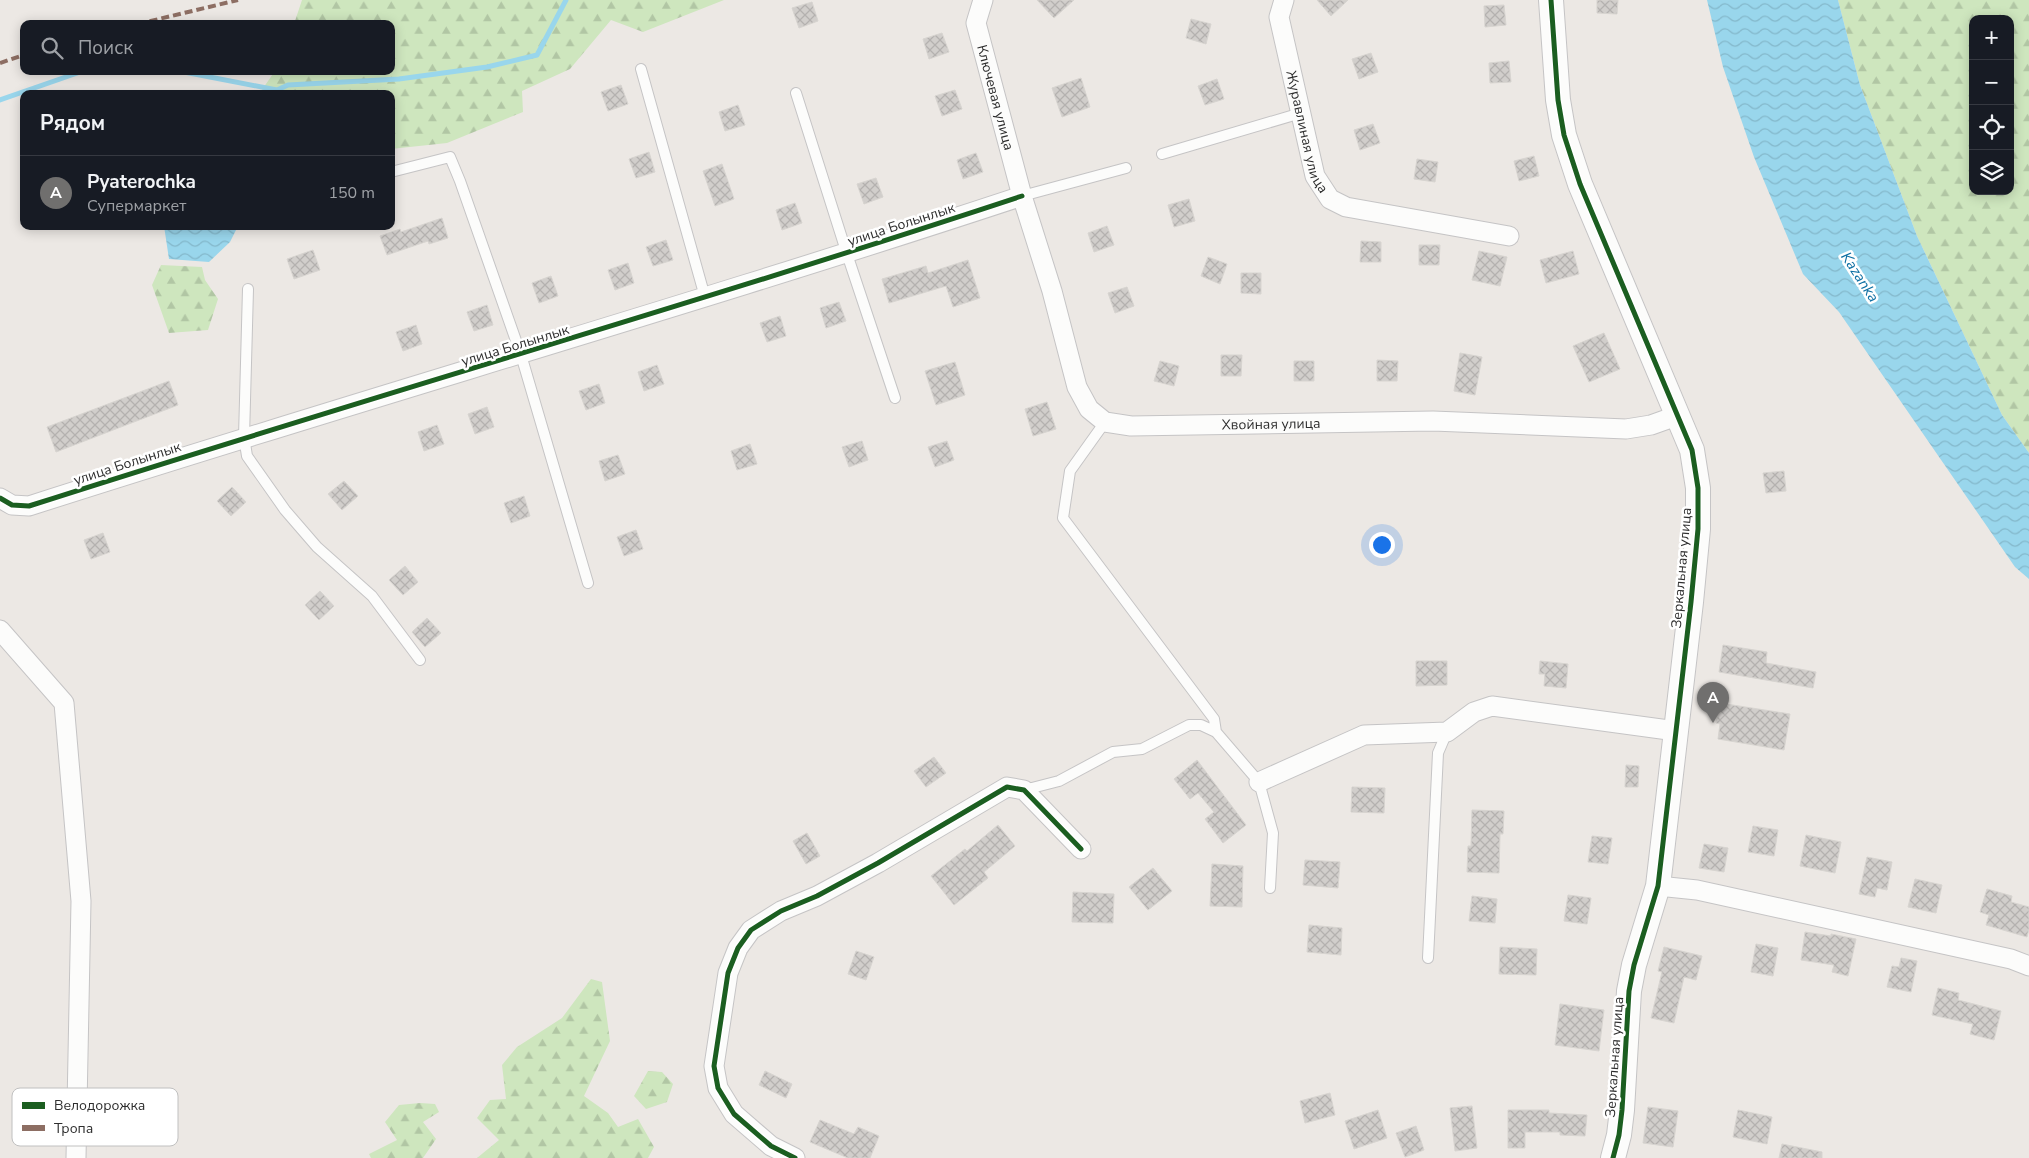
<!DOCTYPE html>
<html lang="ru">
<head>
<meta charset="utf-8">
<style>
	:root { --surface:#171b24; --page:#242831; --text:#f1f3f6; --muted:#9ea1a6; --line:#363941; --accent:#706f6e }
	body { margin:0; font-family:"Nunito Sans",sans-serif; background:var(--page); color:var(--text) }
	.controls { position:absolute; right:15px; top:15px; display:grid; overflow:hidden; border-radius:10px; box-shadow:0 2px 12px #0003 }
	.controls button { width:45px; height:45px; display:grid; place-items:center; padding:0; border:0; border-bottom:1px solid var(--line); background:var(--surface); color:var(--text); font:25px sans-serif }
	.you { position:absolute; left:1381px; top:544px; width:18px; height:18px; margin:-12px; border:4px solid #fff; border-radius:50%; background:#1a73e8; box-shadow:0 0 0 8px #1a73e833 }
	.badge { display:grid; place-items:center; width:32px; height:32px; border-radius:50%; background:var(--accent); color:#fff; font-size:16px; font-weight:700 }
	.pin { position:absolute; translate:-50% -41px; filter:drop-shadow(0 1px 2px #0008) }
	.pin::after { content:''; position:absolute; top:26px; width:18px; height:15px; background:inherit; clip-path:polygon(0 0,100% 0,50% 100%) }
	.list { margin:0; padding:0; list-style:none }
	h2 { display:flex; justify-content:space-between; align-items:center; height:65px; margin:0; padding:0 20px; font-size:21px }
	h2 small { font-size:16px; font-weight:400; color:var(--muted) }
	.list li { display:grid; grid-template-columns:32px 1fr auto; gap:15px; align-items:center; box-sizing:border-box; height:75px; padding:0 20px; border-top:1px solid var(--line) }
	.list b { display:block; font-size:19px; white-space:nowrap }
	.list p { margin:0; font-size:16px; white-space:nowrap; color:var(--muted) }
	.list em { font-size:16px; font-style:normal; color:var(--muted) }
	.icon { flex:none; width:28px; height:28px; fill:none; stroke:currentColor; stroke-width:2; stroke-linecap:round; stroke-linejoin:round }
	.map { position:relative; flex:none; width:2029px; height:1158px; overflow:hidden }
	.search { position:absolute; background:var(--surface); box-shadow:0 2px 12px #0003; left:20px; top:20px; width:375px; height:55px; display:flex; align-items:center; gap:12px; box-sizing:border-box; padding:0 18px; border-radius:10px; color:var(--muted); font-size:19px }
	.panel { position:absolute; background:var(--surface); box-shadow:0 2px 12px #0003; left:20px; top:90px; width:375px; height:140px; border-radius:10px }
	.map>svg:first-child { display:block }
	.forest { fill:url(#forest-firs); fill-rule:evenodd }
	.water { fill:url(#water-waves) }
	.lines { fill:none; stroke-linecap:round; stroke-linejoin:round }
	.stream { stroke:#99d6ec; stroke-width:5 }
	.building { fill:url(#building-cross-hatch); stroke:#d7d4d0 }
	.service-casing { stroke:#c5c4c5; stroke-width:12 }
	.minor-casing { stroke:#c5c4c5; stroke-width:21 }
	.tertiary-casing { stroke:#c5c4c5; stroke-width:26 }
	.service { stroke:#fcfcfb; stroke-width:10 }
	.minor { stroke:#fcfcfb; stroke-width:19 }
	.tertiary { stroke:#fcfcfb; stroke-width:24 }
	.quiet { stroke:#8d6e63; stroke-width:4; stroke-dasharray:8 4; stroke-linecap:butt }
	.cycleway-casing { stroke:#fff; stroke-width:8 }
	.cycleway { stroke:#1b5e20; stroke-width:5 }
	.labels { text-anchor:middle; stroke-width:5; stroke-linejoin:round; paint-order:stroke }
	.street-label { font-size:14px; fill:#2e2e2e; stroke:#fff }
	.water-label { font-size:15px; font-style:italic; fill:#0d6fa3; stroke:#fff }
	.key { fill:#fff; stroke:#c0c0c0; stroke-width:1 }
	.key-label { font-size:14px; fill:#2e2e2e }
</style>
</head>
<body>
<div class="map">
<svg width="2029" height="1158" viewBox="0 0 2029 1158">
	<defs>
		<pattern id="forest-firs" width="22" height="20" patternUnits="userSpaceOnUse" patternTransform="scale(1.25)"><rect width="22" height="20" fill="#cee6be"/><path d="M5 1l3.5 6h-7zM16 11l3.5 6h-7z" fill="#b1c6a4"/></pattern>
		<pattern id="water-waves" width="16" height="10" patternUnits="userSpaceOnUse" patternTransform="scale(1.25)"><rect width="16" height="10" fill="#99d6ec"/><path d="M0 5q4-4 8 0t8 0" fill="none" stroke="#84b8cb"/></pattern>
		<pattern id="building-cross-hatch" width="8" height="8" patternUnits="userSpaceOnUse" patternTransform="scale(1.25)"><rect width="8" height="8" fill="#d1cecb"/><path d="M0 0l8 8M0 8l8-8" fill="none" stroke="#b4b1af"/></pattern>
	</defs>
	<rect width="100%" height="100%" fill="#ece8e4"/>
	<path class="forest" d="M302 0H724L643 32 611 20 570 69 522 91 523 112 447 143 391 149V94H259L275 71H391V24H294Z
		M1838 0H2029V453L2002 415 1917 236 1860 85ZM1973 19H2010V191H1973Z
		M161 265 202 267 205 280 218 299 208 330 169 333 152 285Z
		M591 979 602 982 610 1041 584 1096 608 1113 618 1127 638 1119 654 1147 648 1158H477L499 1140 477 1118 490 1100 506 1099 502 1065 517 1047 562 1018Z
		M648 1071 662 1072 673 1084 667 1102 646 1109 634 1096Z
		M420 1103 435 1104 439 1112 423 1122 436 1139 423 1158H371L369 1154 397 1140 385 1122 399 1105Z"/>
	<path class="water" d="M1707 0H1838L1860 85 1917 236 2002 415 2029 453V579L2015 567 1839 312 1803 274 1754 157 1723 67Z
		M164 226H238L230 242 209 262 169 259Z"/>
	<g class="lines">
		<path class="stream" d="M179 71 277 90 288 85 399 79 487 67 537 55 566 0
			M0 100 83 71"/>
	</g>
	<path class="building" d="M1037 0H1074L1054 18Z
		M1317 0H1348L1331 16Z
		M1597 0H1618L1617 14 1597 13Z
		M812 2 818 21 799 28 792 8Z
		M1504 5 1506 25 1485 27 1484 6Z
		M1191 19 1211 24 1206 44 1186 38Z
		M942 33 949 52 929 59 923 39Z
		M1371 53 1378 72 1359 79 1352 59Z
		M1509 61 1511 82 1490 83 1489 63Z
		M1081 78 1090 107 1062 117 1052 88Z
		M1217 79 1224 99 1205 105 1198 86Z
		M621 85 628 104 608 111 601 92Z
		M955 90 962 109 942 116 935 96Z
		M738 105 745 125 725 131 719 112Z
		M1373 124 1380 143 1360 150 1354 130Z
		M649 152 655 172 636 178 629 159Z
		M976 153 983 172 963 179 957 160Z
		M1534 156 1539 176 1519 181 1514 161Z
		M1417 159 1438 162 1435 182 1414 179Z
		M722 164 734 199 715 206 703 171Z
		M876 178 883 197 864 204 857 184Z
		M1189 199 1195 221 1174 227 1168 205Z
		M795 203 802 223 782 230 776 210Z
		M442 218 448 238 429 244 428 241 387 255 380 236 400 229 401 232Z
		M1107 226 1114 245 1094 252 1088 233Z
		M666 240 673 260 653 266 646 247Z
		M1361 241 1381 242V262H1360Z
		M1419 245H1440L1439 265H1419Z
		M313 250 320 270 294 279 287 259Z
		M1479 251 1507 257 1500 286 1472 280Z
		M1573 251 1579 274 1546 283 1540 260Z
		M1208 257 1227 264 1220 284 1201 276Z
		M968 260 980 298 953 307 946 286 889 303 882 279 926 266 928 273Z
		M628 263 634 283 615 290 608 270Z
		M1241 273H1261V294L1241 293Z
		M551 276 558 296 539 303 532 283Z
		M1127 287 1134 306 1115 313 1108 293Z
		M839 302 846 321 826 328 820 308Z
		M487 305 493 325 474 331 467 312Z
		M780 316 786 336 767 342 760 323Z
		M416 325 422 344 403 351 396 332Z
		M1604 333 1620 369 1589 382 1573 346Z
		M1460 353 1482 357 1475 395 1454 391Z
		M1221 355H1242L1241 376H1221Z
		M1377 360 1398 361 1397 381H1377Z
		M1160 361 1179 366 1174 386 1154 381Z
		M1294 361H1314V381H1294Z
		M955 362 965 395 936 405 925 371Z
		M657 365 664 384 644 391 638 372Z
		M169 381 178 405 56 452 47 427Z
		M599 384 605 403 586 410 579 391Z
		M1047 402 1056 429 1033 436 1025 409Z
		M487 407 494 427 475 434 468 414Z
		M437 425 444 444 424 451 418 432Z
		M862 441 868 460 849 467 842 447Z
		M947 441 954 460 935 467 928 447Z
		M750 444 757 464 737 470 731 451Z
		M618 455 625 474 605 481 599 461Z
		M1784 471 1786 491 1766 493 1763 473Z
		M344 481 358 496 342 510 328 494Z
		M232 487 246 502 231 516 217 501Z
		M524 496 530 516 511 523 504 503Z
		M636 530 643 549 624 556 617 537Z
		M103 533 110 552 91 559 84 540Z
		M405 566 418 582 403 595 389 580Z
		M320 591 334 606 319 620 305 605Z
		M427 618 441 633 425 647 412 632Z
		M1723 645 1767 652 1766 663 1816 672 1813 688 1719 672Z
		M1416 661H1447V685L1416 686Z
		M1540 661 1568 664 1566 688 1544 686 1545 674H1539Z
		M1720 703 1790 714 1784 750 1718 739 1720 724 1716 723Z
		M934 757 946 773 926 787 914 771Z
		M1197 760 1246 825 1223 843 1205 819 1214 812 1198 793 1190 799 1174 779Z
		M1626 765 1639 766 1638 787H1625Z
		M1352 787 1385 788 1384 813 1351 812Z
		M1472 810 1504 811 1503 834H1500L1499 873 1467 872 1468 846H1471Z
		M998 825 1015 846 984 872 988 878 954 905 931 876 965 849 967 851Z
		M1753 826 1778 830 1774 856 1748 852Z
		M807 833 820 856 806 864 793 841Z
		M1806 835 1841 842 1835 873 1800 866Z
		M1592 836 1612 838 1608 864 1588 862Z
		M1704 844 1728 848 1724 872 1699 868Z
		M1867 857 1892 862 1887 890 1877 888 1875 897 1859 894Z
		M1305 860 1340 862 1338 888 1303 885Z
		M1212 864 1243 866 1242 907 1210 906Z
		M1153 868 1172 891 1148 910 1129 887Z
		M1915 879 1942 885 1936 913 1908 907Z
		M1987 889 2012 896 2011 902 2029 907V929L2027 937 1986 925 1989 915 1980 912Z
		M1073 892 1114 894 1113 923 1072 922Z
		M1568 895 1591 898 1587 924 1564 921Z
		M1472 896 1497 899 1495 923 1469 921Z
		M1309 925 1342 928 1341 955 1307 952Z
		M1805 932 1831 936V934L1856 939 1848 976 1832 972 1834 965 1801 960Z
		M1756 944 1778 948 1773 976 1751 972Z
		M1500 947 1537 949 1536 975 1499 974Z
		M1664 947 1702 956 1696 980 1684 977 1674 1023 1651 1018 1662 972 1658 971Z
		M856 951 874 957 866 980 848 974Z
		M1901 958 1917 961 1911 992 1887 987 1892 966 1899 967Z
		M1938 988 1959 993 1958 1000 2001 1011 1994 1040 1970 1034 1973 1024 1932 1015Z
		M1560 1004 1604 1010 1599 1051 1555 1045Z
		M765 1071 792 1084 786 1098 759 1085Z
		M1330 1093 1335 1115 1305 1123 1300 1101Z
		M1472 1106 1477 1148 1455 1151 1450 1108Z
		M1648 1107 1678 1111 1673 1147 1643 1143Z
		M1378 1110 1387 1138 1354 1149 1345 1121Z
		M1508 1110H1549V1113L1587 1115 1585 1136 1560 1135V1132H1525V1148H1508Z
		M1738 1110 1772 1117 1767 1144 1733 1137Z
		M820 1120 854 1134 858 1127 879 1136 870 1158H848L810 1142Z
		M1416 1126 1424 1150 1405 1157 1396 1133Z
		M1782 1144 1822 1152V1158H1779Z"/>
	<g class="lines">
		<g class="service-casing">
			<path id="service" d="M641 69 705 297
				M796 93 847 254 895 398
				M1162 154 1301 113
				M391 172 450 157 460 181 521 355 588 583
				M1022 196 1126 168
				M248 289 244 437 247 456 285 510 317 547 372 596 420 660
				M1105 422 1070 471 1063 518 1214 719 1216 732
				M1024 790 1059 781 1113 752 1142 749 1189 725H1201L1216 732 1259 782 1273 833 1270 888
				M1428 958 1438 753 1447 732"/>
		</g>
		<g class="minor-casing">
			<g id="minor">
				<path id="s1" d="M983 0 976 23 1022 196 1052 291 1077 387 1089 409 1105 422 1131 426 1433 421 1626 429 1651 425 1679 415"/>
				<path id="s2" d="M1284 0 1279 17 1315 176 1330 199 1346 207 1509 236"/>
				<path d="M0 498 12 505 29 506C359 400 692 305 1022 196"/>
				<path d="M0 630 64 703 81 901 76 1158"/>
				<path d="M1259 782 1364 735 1447 732 1474 712 1492 706 1676 731"/>
				<path d="M1658 886 1697 890 2011 959 2029 966"/>
				<path d="M795 1158 771 1146 734 1114 718 1088 714 1066 728 973 738 948 751 930 781 911 817 896 878 863 1007 787 1024 790 1081 849"/>
			</g>
		</g>
		<g class="tertiary-casing">
			<path id="tertiary" d="M1551 0 1558 100 1564 135 1580 184 1692 450 1698 488V529L1691 602 1658 886 1634 965 1629 991 1622 1110 1619 1135 1613 1158"/>
		</g>
		<use href="#service" class="service"/>
		<use href="#minor" class="minor"/>
		<use href="#tertiary" class="tertiary"/>
		<path class="quiet" d="M138 24 238 0
			M0 63 24 55"/>
		<g class="cycleway-casing">
			<path id="cycleway" d="M1551 0 1558 100 1564 135 1580 184 1692 450 1698 488V529L1691 602 1658 886 1634 965 1629 991 1622 1110 1619 1135 1613 1158
				M0 498 12 505 29 506C359 400 692 305 1022 196
				M795 1158 771 1146 734 1114 718 1088 714 1066 728 973 738 948 751 930 781 911 817 896 878 863 1007 787 1024 790 1081 849"/>
		</g>
		<use href="#cycleway" class="cycleway"/>
	</g>
	<g class="labels">
		<g class="street-label">
			<text dy="5" stroke="none"><textPath href="#s1" startOffset="101">Ключевая улица</textPath></text>
			<text dy="5" stroke="none"><textPath href="#s2" startOffset="136">Журавлиная улица</textPath></text>
			<text transform="translate(901 224) rotate(-18)" y="5">улица Болынлык</text>
			<text transform="translate(515 345) rotate(-17)" y="5">улица Болынлык</text>
			<text dy="5" stroke="none"><textPath href="#s1" startOffset="614">Хвойная улица</textPath></text>
			<text transform="translate(127 463) rotate(-18)" y="5">улица Болынлык</text>
			<text transform="translate(1681 568) rotate(-85)" y="5">Зеркальная улица</text>
			<text transform="translate(1614 1057) rotate(-86)" y="5">Зеркальная улица</text>
		</g>
		<g class="water-label">
			<text transform="translate(1860 277) rotate(57)" y="5">Kazanka</text>
		</g>
	</g>
	<rect x="12" y="1088" width="166" height="58" rx="8" class="key"/>
	<rect x="22" y="1102" width="23" height="7" fill="#1b5e20"/>
	<rect x="22" y="1125" width="23" height="6" fill="#8d6e63"/>
	<g class="key-label">
		<text x="54" y="1110">Велодорожка</text>
		<text x="54" y="1133">Тропа</text>
	</g>
</svg>
<div class="controls">
<button>+</button>
<button>−</button>
<button><svg class="icon" aria-label="locate" viewBox="0 0 24 24"><circle cx="12" cy="12" r="6"/><path d="M12 2v4M12 18v4M2 12h4M18 12h4"/></svg></button>
<button><svg class="icon" aria-label="layers" viewBox="0 0 24 24"><path d="M12 4l9 5-9 5-9-5zM3 14l9 5 9-5"/></svg></button>
</div>
<div class="you"></div>
<div class="pin badge" style="left:1713px;top:723px">A</div>
<div class="search"><svg class="icon" aria-label="search" viewBox="0 0 24 24"><circle cx="10" cy="10" r="6"/><path d="M15 15l6 6"/></svg>Поиск</div>
<section class="panel">
<h2>Рядом<small></small></h2>
<ul class="list">
<li><span class="badge">A</span><div><b>Pyaterochka</b><p>Супермаркет</p></div><em>150 m</em></li>
</ul>
</section>
</div>
</body>
</html>
